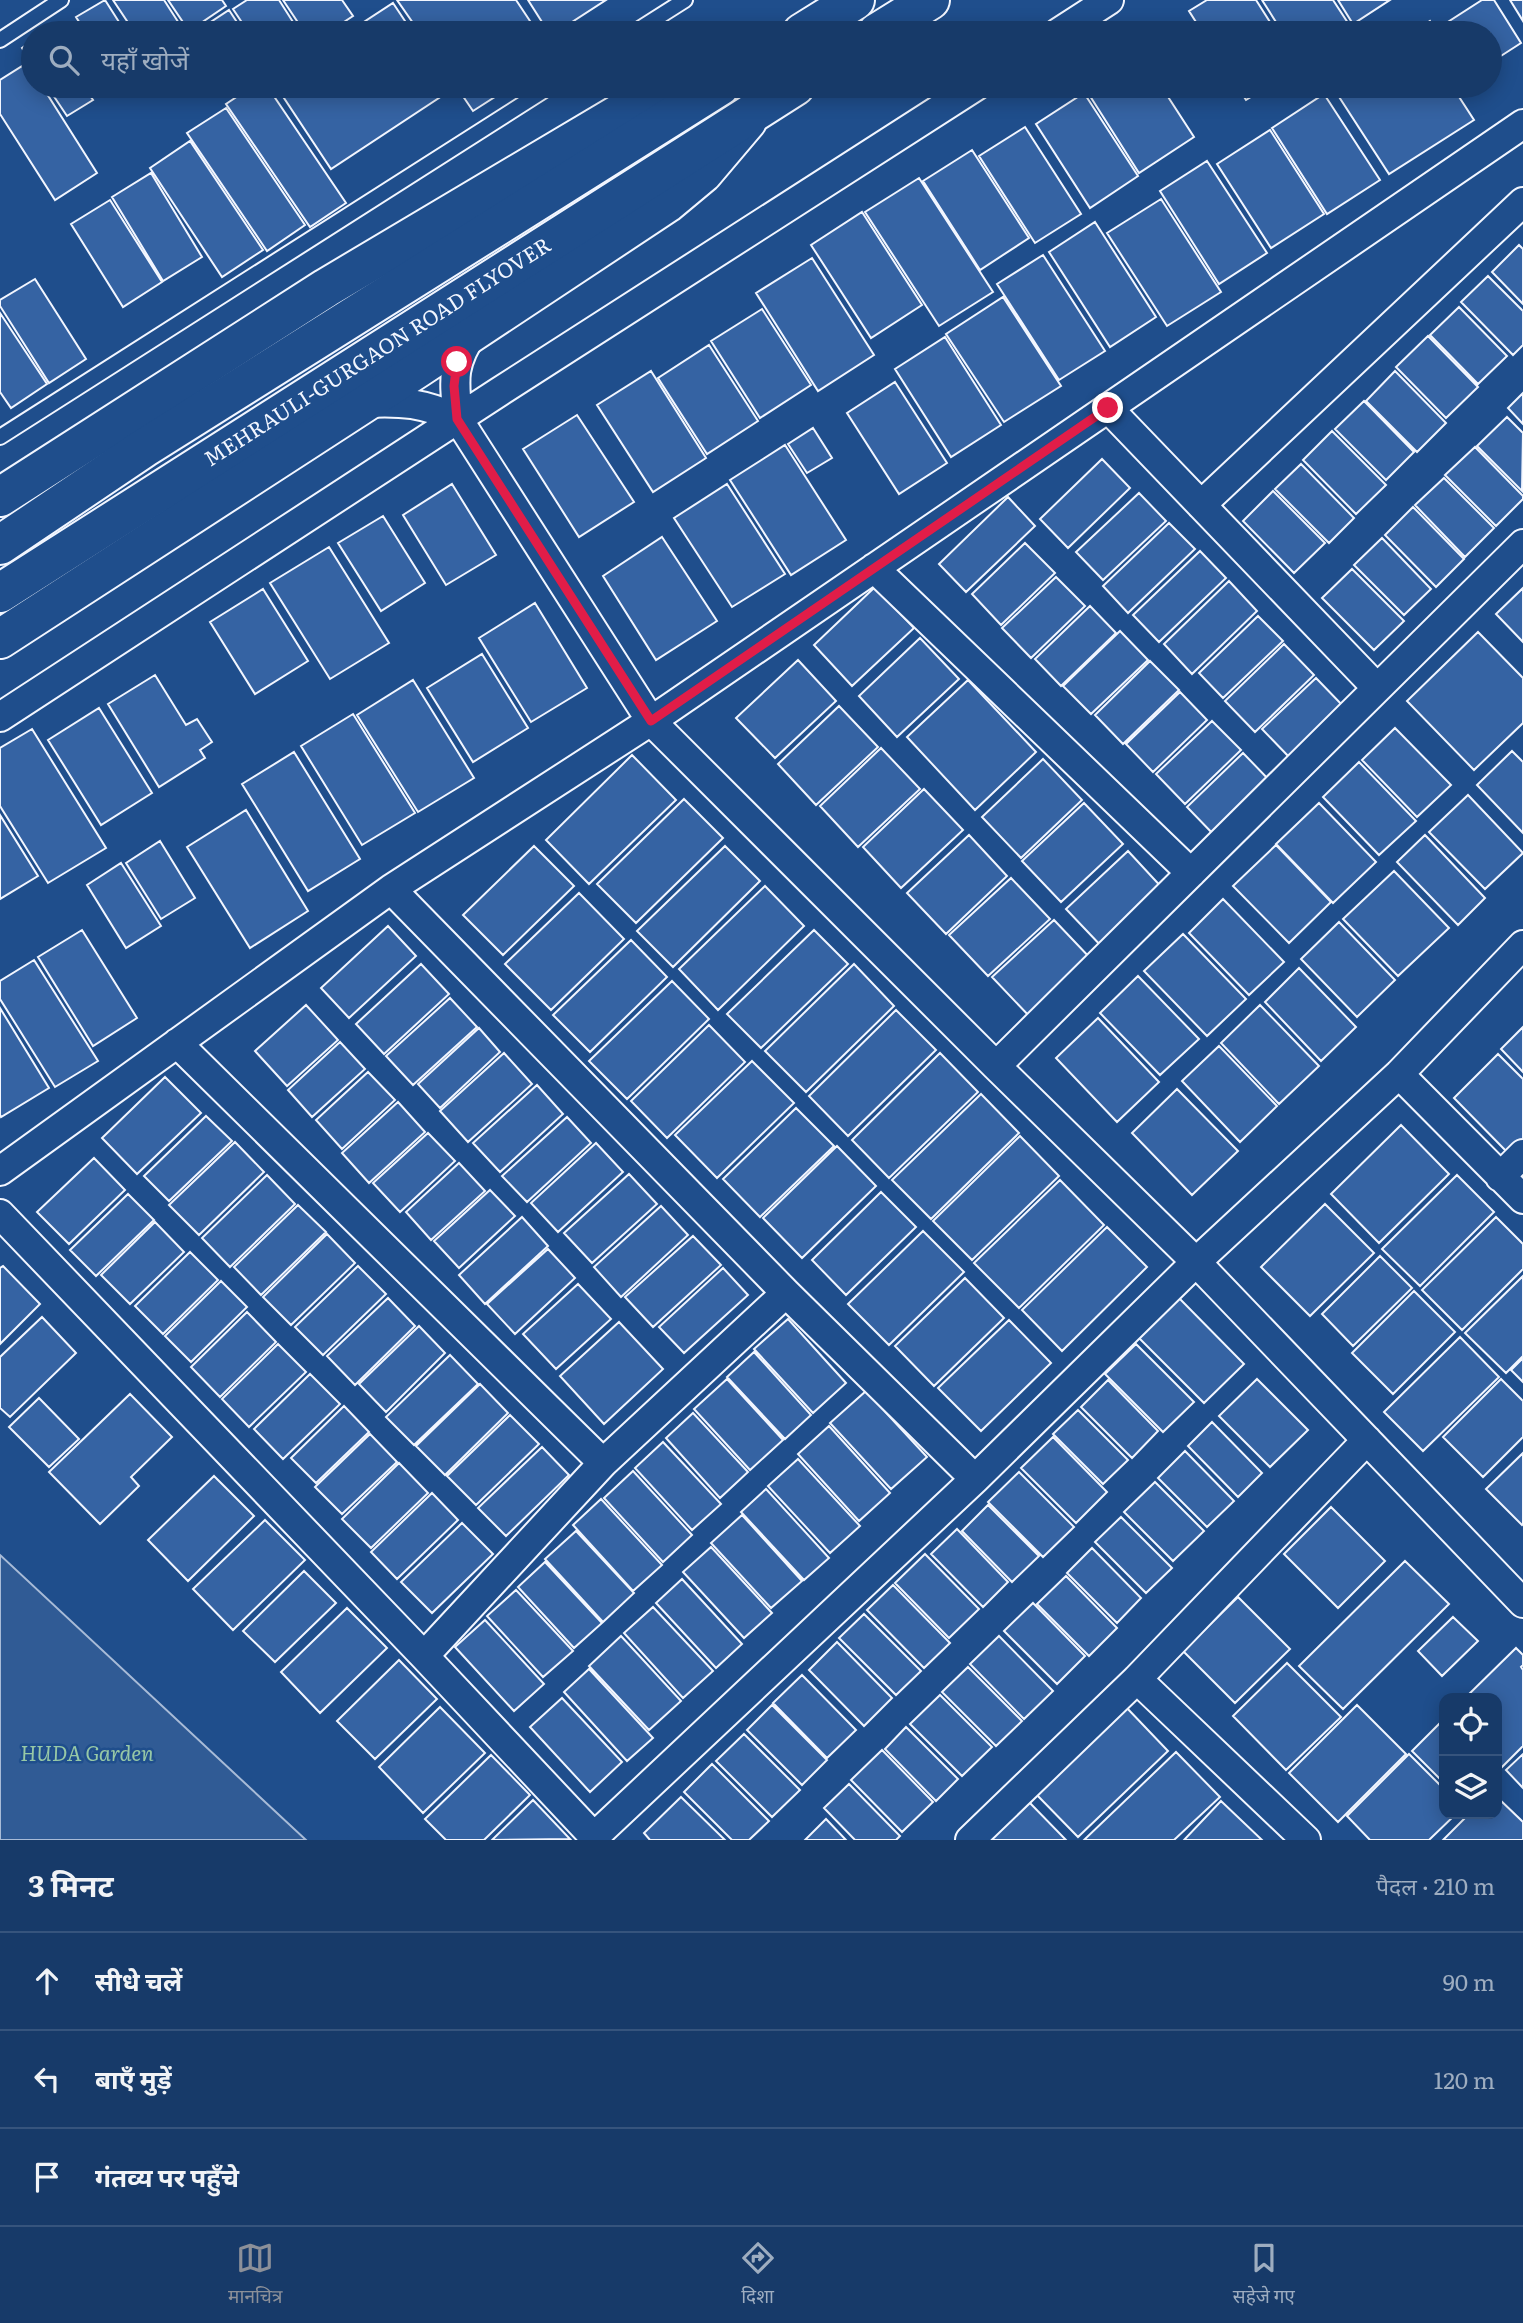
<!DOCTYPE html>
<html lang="hi">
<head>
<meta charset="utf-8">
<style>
	:root { --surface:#173a69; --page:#244571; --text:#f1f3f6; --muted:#9eadc0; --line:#36547d; --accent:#8c9099 }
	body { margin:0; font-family:Literata,"Noto Sans Devanagari",serif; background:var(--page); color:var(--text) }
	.controls { position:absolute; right:21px; bottom:21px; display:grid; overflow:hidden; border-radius:14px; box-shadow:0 4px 18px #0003 }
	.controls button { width:63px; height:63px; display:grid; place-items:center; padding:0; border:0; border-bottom:2px solid var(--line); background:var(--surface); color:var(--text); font:35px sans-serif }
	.stop { position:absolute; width:21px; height:21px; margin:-16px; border:5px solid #e11d48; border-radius:50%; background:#fff }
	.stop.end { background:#e11d48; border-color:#fff; box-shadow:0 2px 7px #0008 }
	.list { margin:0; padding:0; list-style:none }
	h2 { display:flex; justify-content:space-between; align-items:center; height:91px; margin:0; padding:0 28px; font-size:30px }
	h2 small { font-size:23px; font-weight:400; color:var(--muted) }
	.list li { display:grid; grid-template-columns:46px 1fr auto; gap:21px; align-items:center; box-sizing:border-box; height:98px; padding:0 28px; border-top:2px solid var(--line) }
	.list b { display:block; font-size:26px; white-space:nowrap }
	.list em { font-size:23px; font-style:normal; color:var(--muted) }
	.icon { flex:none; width:38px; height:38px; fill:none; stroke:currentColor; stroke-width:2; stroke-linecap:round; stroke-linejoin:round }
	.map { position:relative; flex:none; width:1523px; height:1840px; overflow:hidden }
	.search { position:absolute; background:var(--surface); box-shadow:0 4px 18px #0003; left:21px; right:21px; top:21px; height:77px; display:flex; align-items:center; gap:18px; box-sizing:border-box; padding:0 24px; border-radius:38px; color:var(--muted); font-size:26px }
	.sheet { height:385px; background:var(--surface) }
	nav { display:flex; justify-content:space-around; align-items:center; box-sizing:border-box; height:98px; border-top:2px solid var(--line); background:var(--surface); font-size:19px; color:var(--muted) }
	nav a { display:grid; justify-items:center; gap:4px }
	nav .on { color:var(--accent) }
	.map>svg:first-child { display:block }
	.built { fill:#305b95; stroke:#a8bbd7; stroke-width:2 }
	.building { fill:#3563a3; stroke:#f2f6ff; stroke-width:2 }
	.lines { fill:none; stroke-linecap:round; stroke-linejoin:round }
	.lane-casing { stroke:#f2f6ff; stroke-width:18 }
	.street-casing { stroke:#f2f6ff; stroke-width:32 }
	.secondary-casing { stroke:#f2f6ff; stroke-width:42 }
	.primary-casing { stroke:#f2f6ff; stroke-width:42 }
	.lane { stroke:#1f4e8c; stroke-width:14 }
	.street { stroke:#1f4e8c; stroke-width:28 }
	.secondary { stroke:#1f4e8c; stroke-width:38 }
	.primary { stroke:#1f4e8c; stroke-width:38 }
	.route { stroke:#e11d48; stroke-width:9 }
	.labels { text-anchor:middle; stroke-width:5; stroke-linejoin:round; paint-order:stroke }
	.street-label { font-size:21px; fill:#f2f6ff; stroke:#1f4e8c }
	.park-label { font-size:21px; font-style:italic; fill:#97c8a6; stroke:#1f4e8c }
</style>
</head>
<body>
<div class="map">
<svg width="1523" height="1840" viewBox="0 0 1523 1840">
	<rect width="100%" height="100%" fill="#1f4e8c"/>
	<path class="built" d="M0 1555 306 1840H0Z"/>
	<path class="building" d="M105 0 126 33H86L76 17Z
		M113 0H164L184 31 182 33H135Z
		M168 0H222L226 6 189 31Z
		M247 0H279L300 33H249L233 9Z
		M283 0H342L353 16 327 33H305Z
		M397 0H516L538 33H420Z
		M528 0H606L555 33H549Z
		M1207 0H1256L1277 33H1203L1189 11Z
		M1262 0H1333L1348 23 1331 33H1283Z
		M1338 0H1390L1353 24Z
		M1482 0H1494L1521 43 1490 63V33H1444L1440 27Z
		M1510 0H1523V21Z
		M393 3 413 33H347Z
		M229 10 244 33H194Z
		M1430 21 1438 33H1412Z
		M33 40V65L22 48Z
		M27 63 33 73V86H42L97 173 55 200 0 114V80Z
		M47 86H83L93 100 67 116Z
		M253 86H267L346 203 310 227 226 104Z
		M276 86H448L451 90 331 169Z
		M456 86H512L473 111Z
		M1105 86H1161L1194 137 1139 173 1090 96Z
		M1237 86H1269L1246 100Z
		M1332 86H1452L1474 120 1389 174Z
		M1084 93 1138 176 1090 208 1036 124Z
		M1324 94 1380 180 1327 214 1272 128Z
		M226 108 305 225 267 251 187 133Z
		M1025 127 1081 214 1035 243 979 156Z
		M1270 130 1324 214 1271 248 1217 164Z
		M190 141 263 250 222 277 150 168Z
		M972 150 1029 238 980 270 923 181Z
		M1207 161 1267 253 1219 284 1160 191Z
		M151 173 202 257 163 281 112 197Z
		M919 178 993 292 939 326 865 212Z
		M1161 199 1221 292 1167 326 1107 233Z
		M110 200 162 282 123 307 71 224Z
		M862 212 922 305 871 338 811 245Z
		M1095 222 1156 317 1110 347 1049 252Z
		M1519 245 1523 249V304L1492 272Z
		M1043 255 1105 351 1059 380 997 284Z
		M812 258 874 355 818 391 756 293Z
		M1488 276 1523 311V345L1513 355 1461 302Z
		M35 279 86 359 49 383 0 306V300Z
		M1003 297 1061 386 1004 422 946 334Z
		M1459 307 1507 356 1478 384 1430 335Z
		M762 309 811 385 760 418 711 341Z
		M0 313 47 384 11 408 0 392Z
		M1428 336 1478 387 1446 418 1396 367Z
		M945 337 1001 425 951 457 895 369Z
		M709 345 758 421 707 454 658 378Z
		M651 371 706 458 653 492 597 405Z
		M1395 371 1446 423 1417 452 1366 401Z
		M895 382 947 463 899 494 847 413Z
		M1523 393V424L1508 408Z
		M1364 401 1414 452 1386 480 1335 429Z
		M577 415 634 502 579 537 523 449Z
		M1507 417 1523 433 1522 491 1477 446Z
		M813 428 832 458 807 473 788 444Z
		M1332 431 1386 485 1356 514 1303 460Z
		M785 445 846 540 791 575 730 480Z
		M1475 447 1523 496V499L1496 526 1445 475Z
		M1102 459 1130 488 1068 548 1040 519Z
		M1301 464 1354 518 1329 543 1275 489Z
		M1444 478 1494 528 1465 557 1415 505Z
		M452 484 496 555 446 585 403 515Z
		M727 484 785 574 732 607 674 518Z
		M1273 491 1325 543 1294 573 1243 521Z
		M1139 493 1166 521 1103 580 1076 552Z
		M1008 497 1035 526 966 592 939 564Z
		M1413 507 1464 559 1436 587 1385 535Z
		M383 516 425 583 381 611 338 543Z
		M1169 523 1195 549 1128 613 1103 586Z
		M662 537 717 621 656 660 603 576Z
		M1382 538 1431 589 1404 615 1354 565Z
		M1025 543 1055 573 1001 625 972 594Z
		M329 547 389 643 330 679 270 583Z
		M1200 551 1226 578 1159 642 1133 615Z
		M1352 569 1404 621 1374 650 1322 598Z
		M1056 577 1085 606 1031 658 1002 628Z
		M1229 581 1257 611 1192 674 1164 644Z
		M875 587 914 628 852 686 814 645Z
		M1523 588V642L1496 614Z
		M263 589 308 661 255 694 210 622Z
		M535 603 587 688 531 722 479 638Z
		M1090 606 1116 633 1061 686 1035 659Z
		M1258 616 1283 641 1223 698 1199 673Z
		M1120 631 1148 660 1091 714 1063 686Z
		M1478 632 1523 678V723L1474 770 1407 701Z
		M920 638 959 679 897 737 859 696Z
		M1284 644 1314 675 1255 732 1225 701Z
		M482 654 528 728 473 762 427 688Z
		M798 660 836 701 775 758 736 718Z
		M1150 661 1179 690 1123 744 1095 715Z
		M155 675 186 725 197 719 212 742 200 750 205 758 159 787 108 704Z
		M1316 678 1345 708 1291 759 1262 729Z
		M413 680 474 778 418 812 357 715Z
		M968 680 1036 752 975 810 907 737Z
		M1180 692 1207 720 1153 772 1126 744Z
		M839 706 878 747 816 805 778 764Z
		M99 708 152 793 101 825 48 740Z
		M353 714 415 813 362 845 301 746Z
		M1212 721 1241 750 1185 804 1156 774Z
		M1395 728 1451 785 1417 817 1362 760Z
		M32 729 106 848 48 883 0 806V748Z
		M881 748 920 789 858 847 820 806Z
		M1512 751 1523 762V833L1477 785Z
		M294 752 360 859 308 891 242 784Z
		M1243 753 1273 784 1217 838 1187 807Z
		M632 755 676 800 589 884 546 840Z
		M1043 759 1082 800 1021 858 982 817Z
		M1359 762 1416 821 1379 855 1323 797Z
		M924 789 963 830 901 888 863 847Z
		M1468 795 1523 853 1485 889 1429 832Z
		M684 799 723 838 636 923 597 884Z
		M1084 803 1123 844 1061 902 1022 861Z
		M1319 803 1376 862 1333 903 1276 844Z
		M246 810 308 911 250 948 187 847Z
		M0 815 38 876 0 899Z
		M969 835 1007 876 946 934 907 893Z
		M1425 835 1485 898 1458 925 1397 862Z
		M160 841 195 898 161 919 126 863Z
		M1276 845 1331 902 1289 943 1233 886Z
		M534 846 574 886 503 955 463 915Z
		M725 846 760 881 673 967 637 931Z
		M1128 851 1166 892 1105 950 1066 909Z
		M121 863 161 926 126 948 87 885Z
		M1394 871 1449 928 1398 976 1343 919Z
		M1011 878 1050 919 988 976 949 935Z
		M765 886 804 926 718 1010 679 969Z
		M579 893 624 939 551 1010 505 964Z
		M1223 899 1284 962 1249 995 1189 933Z
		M1054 920 1093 961 1031 1018 992 977Z
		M1339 922 1395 980 1357 1017 1301 959Z
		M388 926 416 956 349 1018 321 988Z
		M82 930 137 1018 93 1046 38 957Z
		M814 930 848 964 761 1048 727 1014Z
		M1183 934 1246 999 1207 1036 1144 971Z
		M631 940 667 977 590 1052 553 1015Z
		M34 960 98 1061 55 1087 0 999V981Z
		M421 964 449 994 384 1054 356 1024Z
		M854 964 894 1006 806 1092 765 1051Z
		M1299 968 1356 1027 1321 1061 1265 1002Z
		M1138 976 1199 1039 1160 1075 1100 1013Z
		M672 981 709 1019 627 1099 589 1061Z
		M450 998 477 1027 413 1085 386 1056Z
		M306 1005 338 1040 287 1086 255 1051Z
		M1260 1005 1319 1066 1279 1104 1221 1043Z
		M0 1008 49 1088 1 1117 0 1115Z
		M896 1010 936 1050 848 1136 809 1096Z
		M1098 1018 1159 1082 1117 1122 1056 1058Z
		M709 1025 745 1062 667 1138 631 1101Z
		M1523 1027V1072L1501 1049Z
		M479 1028 500 1052 440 1108 418 1084Z
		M340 1042 365 1069 312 1117 288 1090Z
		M1219 1046 1277 1106 1240 1142 1182 1081Z
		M504 1053 532 1084 468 1142 440 1111Z
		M940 1053 978 1092 889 1178 852 1140Z
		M1498 1054 1523 1079V1142L1510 1155 1454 1098Z
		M752 1061 794 1103 717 1178 675 1135Z
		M368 1072 395 1100 342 1149 316 1120Z
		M165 1077 201 1113 137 1174 102 1138Z
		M537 1085 563 1114 500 1172 473 1143Z
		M1177 1089 1238 1151 1192 1195 1132 1133Z
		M981 1094 1019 1133 931 1219 892 1180Z
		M398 1102 425 1132 369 1183 342 1153Z
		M796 1108 834 1146 760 1217 723 1179Z
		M206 1116 232 1141 169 1201 144 1176Z
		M567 1117 591 1143 527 1202 502 1176Z
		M1401 1125 1449 1174 1379 1243 1331 1194Z
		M428 1133 455 1161 400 1212 373 1183Z
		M1020 1136 1059 1176 972 1260 933 1221Z
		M235 1142 264 1172 199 1235 169 1205Z
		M596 1143 623 1172 558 1232 531 1203Z
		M837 1146 876 1186 802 1258 763 1218Z
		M94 1158 125 1190 69 1244 37 1212Z
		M459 1163 485 1191 431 1240 406 1212Z
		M629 1174 657 1204 592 1263 564 1233Z
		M267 1175 295 1204 230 1267 202 1238Z
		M1457 1175 1494 1212 1420 1286 1382 1249Z
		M1060 1180 1104 1225 1019 1308 974 1263Z
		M490 1190 515 1216 459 1268 434 1241Z
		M881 1192 916 1227 846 1295 812 1260Z
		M128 1194 154 1220 96 1276 70 1250Z
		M1325 1204 1374 1253 1310 1316 1261 1267Z
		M298 1205 326 1232 261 1295 234 1267Z
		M661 1206 688 1235 621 1297 594 1267Z
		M522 1217 548 1246 485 1304 459 1275Z
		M1496 1217 1523 1244V1269L1462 1330 1422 1290Z
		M155 1222 184 1252 130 1304 101 1275Z
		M1107 1227 1147 1267 1062 1351 1022 1310Z
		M923 1231 964 1272 889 1345 848 1304Z
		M327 1234 355 1263 291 1325 263 1297Z
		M693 1236 721 1265 653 1327 625 1297Z
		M548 1249 575 1278 515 1334 487 1304Z
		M190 1252 218 1280 163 1334 135 1306Z
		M1380 1256 1412 1288 1353 1346 1322 1314Z
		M3 1266 40 1304 0 1344V1268Z
		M358 1266 386 1294 323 1355 295 1327Z
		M723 1268 748 1295 684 1353 659 1327Z
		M1523 1276V1356L1506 1373 1465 1333Z
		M965 1278 1004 1318 934 1386 895 1346Z
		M221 1281 247 1307 191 1362 165 1336Z
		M578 1284 611 1319 556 1369 523 1334Z
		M1414 1291 1455 1332 1393 1394 1352 1353Z
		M388 1298 415 1326 355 1385 327 1356Z
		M1179 1298 1244 1364 1204 1403 1139 1338Z
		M247 1312 276 1342 220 1397 191 1367Z
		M42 1317 76 1353 10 1417 0 1408V1357Z
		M788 1319 846 1383 813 1413 754 1349Z
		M1009 1320 1051 1363 981 1431 938 1388Z
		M619 1322 663 1369 604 1424 560 1376Z
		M419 1326 445 1353 386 1412 359 1384Z
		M1460 1337 1499 1377 1423 1451 1384 1412Z
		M278 1344 306 1372 249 1427 222 1399Z
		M1136 1344 1194 1402 1163 1432 1105 1374Z
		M754 1352 811 1415 785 1439 727 1377Z
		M450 1355 478 1384 414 1445 386 1417Z
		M1523 1358V1382L1511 1370Z
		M310 1374 340 1404 283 1459 254 1429Z
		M727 1379 783 1440 750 1470 694 1409Z
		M1257 1379 1308 1430 1270 1467 1219 1416Z
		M1501 1379 1523 1401V1437L1483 1477 1443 1437Z
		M1108 1380 1158 1431 1132 1458 1081 1407Z
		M480 1384 508 1413 445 1475 416 1446Z
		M866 1391 927 1457 891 1489 830 1423Z
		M130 1394 172 1437 131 1477 139 1486 100 1524 49 1472Z
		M39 1398 79 1439 49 1467 9 1427Z
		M344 1406 369 1432 316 1483 291 1458Z
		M1078 1410 1128 1460 1103 1484 1053 1434Z
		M693 1413 748 1472 720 1498 666 1438Z
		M510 1415 539 1444 476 1505 447 1476Z
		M1212 1422 1262 1473 1238 1497 1188 1446Z
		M829 1426 890 1493 859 1521 798 1454Z
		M370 1434 397 1462 342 1514 315 1487Z
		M1053 1437 1107 1492 1076 1523 1021 1468Z
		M663 1442 721 1504 692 1530 635 1468Z
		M542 1447 569 1475 506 1536 478 1508Z
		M1185 1451 1234 1501 1207 1527 1158 1478Z
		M1523 1453V1524L1522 1525 1486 1489Z
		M798 1459 860 1526 830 1553 768 1486Z
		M399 1463 428 1493 371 1548 342 1519Z
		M633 1471 692 1535 663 1562 604 1498Z
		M1019 1472 1074 1527 1043 1557 988 1502Z
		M214 1476 254 1516 188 1581 148 1540Z
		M1155 1482 1204 1531 1173 1561 1124 1512Z
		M766 1489 829 1558 804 1580 741 1512Z
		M432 1493 458 1520 397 1579 371 1552Z
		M601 1499 662 1565 633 1591 573 1525Z
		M988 1505 1039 1556 1012 1582 962 1531Z
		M1331 1507 1385 1561 1338 1608 1284 1554Z
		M742 1515 802 1581 771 1608 711 1543Z
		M1121 1517 1172 1568 1146 1593 1095 1542Z
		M265 1520 305 1560 233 1630 193 1589Z
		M462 1523 493 1554 432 1613 401 1582Z
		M957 1529 1008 1582 983 1607 931 1554Z
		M576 1531 634 1593 603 1622 545 1559Z
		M711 1547 772 1613 744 1638 683 1572Z
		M1092 1548 1141 1598 1117 1623 1067 1573Z
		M925 1554 979 1609 949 1638 895 1583Z
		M1405 1561 1449 1604 1343 1709 1299 1666Z
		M545 1562 602 1623 574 1648 518 1587Z
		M304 1571 336 1603 275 1662 243 1631Z
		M1066 1576 1117 1628 1089 1656 1037 1604Z
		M682 1579 742 1644 716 1668 656 1603Z
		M893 1585 950 1643 924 1668 867 1610Z
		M516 1590 573 1651 543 1677 487 1616Z
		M1238 1597 1290 1649 1235 1703 1183 1651Z
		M1033 1603 1085 1656 1057 1684 1004 1631Z
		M653 1607 713 1671 683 1698 624 1633Z
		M347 1608 387 1648 320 1713 281 1672Z
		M864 1614 921 1671 896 1695 839 1638Z
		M1453 1617 1478 1641 1442 1676 1418 1651Z
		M485 1620 544 1684 514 1711 455 1647Z
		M621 1636 681 1701 649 1730 589 1666Z
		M999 1636 1053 1691 1024 1719 970 1664Z
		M837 1642 892 1698 864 1726 809 1670Z
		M1516 1648 1523 1655V1665L1521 1667 1523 1670V1746L1497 1772V1698H1465Z
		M399 1660 437 1699 375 1759 337 1721Z
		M1287 1663 1341 1717 1286 1770 1233 1716Z
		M968 1667 1022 1721 996 1746 942 1692Z
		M589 1669 653 1738 627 1761 564 1692Z
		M802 1675 856 1730 827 1758 773 1703Z
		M940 1695 992 1747 962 1776 910 1724Z
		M562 1698 622 1762 590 1792 530 1727Z
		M772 1705 827 1760 802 1785 747 1730Z
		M1357 1705 1406 1754 1338 1822 1289 1773Z
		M1125 1706 1168 1751 1078 1837 1034 1792Z
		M440 1707 485 1753 423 1813 379 1767Z
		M1444 1719V1783L1412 1751Z
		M906 1727 958 1779 936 1801 885 1749Z
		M744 1734 800 1790 772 1817 716 1761Z
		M882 1750 933 1802 902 1832 851 1780Z
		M1176 1752 1220 1797 1174 1840H1084Z
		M1409 1754 1444 1789V1814H1456L1429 1840H1370L1347 1816Z
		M1523 1754V1788L1506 1770Z
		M491 1755 530 1795 484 1840H446L425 1819Z
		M712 1764 769 1821 749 1840H732L684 1792Z
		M849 1784 900 1836 896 1840H855L824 1808Z
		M681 1797 725 1840H650L644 1833Z
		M1497 1797 1523 1822V1840H1443L1469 1814H1497Z
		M533 1800 570 1839 492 1840Z
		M1028 1801 1066 1840H986Z
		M1221 1801 1262 1840H1184Z
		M826 1819 846 1840H805Z"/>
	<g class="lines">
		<g class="lane-casing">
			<path id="lane" d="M633 33 685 0
				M0 40 61 0
				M0 437 551 86"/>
		</g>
		<g class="street-casing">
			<path id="street" d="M1058 33 1109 0
				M474 331C451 365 454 380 458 419L651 721 996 1066 1196 1262 1523 1603
				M365 403C402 401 424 403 458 419
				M1108 408 1377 688
				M1201 505 1523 202
				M874 568 1191 873
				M0 717 499 392 976 86
				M391 889 786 1293 975 1479
				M177 1043 603 1463
				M996 1066 1523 544
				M1399 1074 1523 1199
				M0 1171 391 889 651 721 1523 124
				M1500 1177 1523 1154
				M0 1214 424 1656 597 1840
				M424 1656 603 1463 786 1293
				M1137 1679 1306 1840
				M594 1837 975 1479 1196 1262 1399 1074 1523 945
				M970 1840 1137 1679 1367 1440"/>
		</g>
		<g class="secondary-casing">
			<path id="secondary" d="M0 497 326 288 661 89 676 86
				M0 639 418 368 667 203 703 173 747 121"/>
		</g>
		<g class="primary-casing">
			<g id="primary">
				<path d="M802 33 855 0"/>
				<path d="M877 33 930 0"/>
				<path d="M0 545 144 448 720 86"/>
				<path id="s1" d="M0 593 795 86"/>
			</g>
		</g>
		<use href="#lane" class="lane"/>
		<use href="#street" class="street"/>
		<use href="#secondary" class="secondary"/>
		<use href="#primary" class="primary"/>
	</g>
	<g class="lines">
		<path class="route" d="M457 362 454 386 457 419 651 721 1108 408"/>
	</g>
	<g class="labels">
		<g class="street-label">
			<text dy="7" stroke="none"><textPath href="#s1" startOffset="448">MEHRAULI-GURGAON ROAD FLYOVER</textPath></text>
		</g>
		<g class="park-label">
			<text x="87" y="1761">HUDA Garden</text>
		</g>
	</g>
</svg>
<div class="controls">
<button><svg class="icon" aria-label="locate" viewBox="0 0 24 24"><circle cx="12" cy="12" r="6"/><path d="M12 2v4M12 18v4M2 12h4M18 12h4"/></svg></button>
<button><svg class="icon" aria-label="layers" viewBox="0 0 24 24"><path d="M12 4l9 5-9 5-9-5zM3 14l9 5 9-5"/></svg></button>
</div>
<div class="stop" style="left:457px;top:362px"></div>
<div class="stop end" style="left:1108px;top:408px"></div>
<div class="search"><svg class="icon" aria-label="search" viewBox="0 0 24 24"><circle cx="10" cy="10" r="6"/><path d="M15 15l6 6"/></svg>यहाँ खोजें</div>
</div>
<section class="sheet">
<h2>3 मिनट<small>पैदल · 210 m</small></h2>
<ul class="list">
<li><svg class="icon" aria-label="ahead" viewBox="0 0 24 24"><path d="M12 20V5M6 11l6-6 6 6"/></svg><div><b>सीधे चलें</b></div><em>90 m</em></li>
<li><svg class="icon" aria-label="left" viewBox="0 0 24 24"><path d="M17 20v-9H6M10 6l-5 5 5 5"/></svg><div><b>बाएँ मुड़ें</b></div><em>120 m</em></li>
<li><svg class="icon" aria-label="arrive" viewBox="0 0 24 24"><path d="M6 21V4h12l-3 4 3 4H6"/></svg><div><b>गंतव्य पर पहुँचे</b></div></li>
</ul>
</section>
<nav>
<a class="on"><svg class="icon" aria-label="map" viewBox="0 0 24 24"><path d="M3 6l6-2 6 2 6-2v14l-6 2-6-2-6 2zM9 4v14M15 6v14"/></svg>मानचित्र</a>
<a><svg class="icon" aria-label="directions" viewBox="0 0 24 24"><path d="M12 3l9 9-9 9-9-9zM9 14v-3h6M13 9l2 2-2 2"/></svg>दिशा</a>
<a><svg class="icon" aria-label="saved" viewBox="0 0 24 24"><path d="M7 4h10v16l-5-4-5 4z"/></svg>सहेजे गए</a>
</nav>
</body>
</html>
